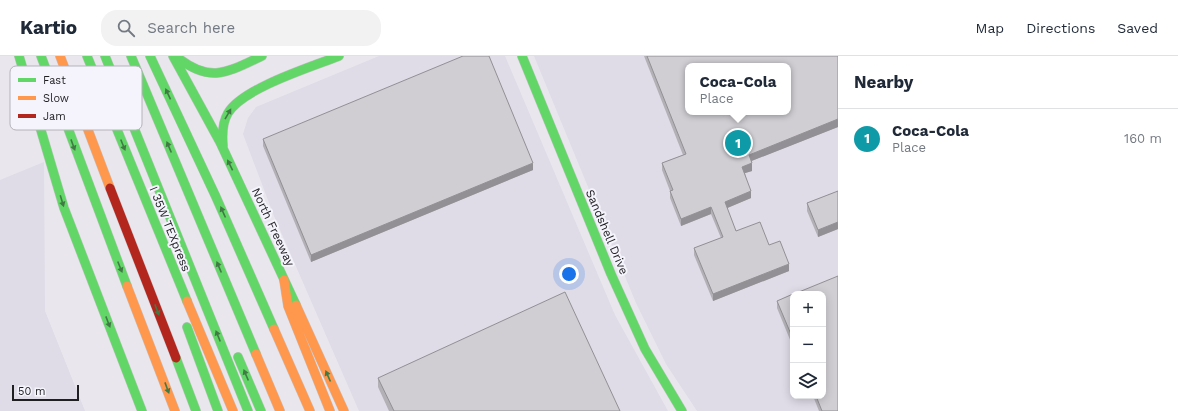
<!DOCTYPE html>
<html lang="en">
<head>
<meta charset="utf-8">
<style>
	:root { --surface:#fff; --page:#f2f2f3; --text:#1f2937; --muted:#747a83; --line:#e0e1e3; --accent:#0f766e }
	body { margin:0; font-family:"Work Sans",sans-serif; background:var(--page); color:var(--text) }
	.controls { position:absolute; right:12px; bottom:12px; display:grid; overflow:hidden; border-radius:8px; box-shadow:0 2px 10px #0003 }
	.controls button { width:36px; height:36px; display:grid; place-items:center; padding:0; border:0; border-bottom:1px solid var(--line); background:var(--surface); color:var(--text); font:20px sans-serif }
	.scale { position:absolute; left:12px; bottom:10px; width:67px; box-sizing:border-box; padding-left:4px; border:2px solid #1f1e21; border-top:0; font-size:11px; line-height:14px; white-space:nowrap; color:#1f1e21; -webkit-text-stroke:3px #f5f3fc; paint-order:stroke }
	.you { position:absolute; left:569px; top:218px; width:14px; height:14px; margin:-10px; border:3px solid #fff; border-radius:50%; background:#1a73e8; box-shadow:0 0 0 6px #1a73e833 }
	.badge { display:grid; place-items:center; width:26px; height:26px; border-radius:50%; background:var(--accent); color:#fff; font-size:13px; font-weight:700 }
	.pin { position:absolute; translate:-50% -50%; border:2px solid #fff; box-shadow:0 1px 4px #0006 }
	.popup { position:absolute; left:685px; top:7px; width:106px; height:52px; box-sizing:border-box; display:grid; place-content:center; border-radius:8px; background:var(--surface); filter:drop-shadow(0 1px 3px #0005); font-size:13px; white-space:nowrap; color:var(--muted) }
	.popup b { font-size:15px; color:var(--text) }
	.popup::after { content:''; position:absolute; left:50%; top:100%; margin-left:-8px; border:8px solid transparent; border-top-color:var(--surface) }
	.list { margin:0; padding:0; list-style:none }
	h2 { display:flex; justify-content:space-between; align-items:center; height:52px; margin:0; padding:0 16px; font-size:17px }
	h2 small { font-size:13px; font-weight:400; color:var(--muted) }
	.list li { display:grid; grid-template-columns:26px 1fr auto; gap:12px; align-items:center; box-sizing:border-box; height:60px; padding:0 16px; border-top:1px solid var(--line) }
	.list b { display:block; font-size:15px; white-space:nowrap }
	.list p { margin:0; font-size:13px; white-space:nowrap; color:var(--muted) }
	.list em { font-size:13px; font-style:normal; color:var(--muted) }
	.icon { flex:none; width:22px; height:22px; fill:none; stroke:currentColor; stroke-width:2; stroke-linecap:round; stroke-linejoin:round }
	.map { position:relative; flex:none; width:838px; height:355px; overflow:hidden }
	header { display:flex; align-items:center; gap:24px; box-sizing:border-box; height:56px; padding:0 20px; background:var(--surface); border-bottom:1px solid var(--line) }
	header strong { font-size:19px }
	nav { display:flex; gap:22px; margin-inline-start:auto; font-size:14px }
	.search { width:280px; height:36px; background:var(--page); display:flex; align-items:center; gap:10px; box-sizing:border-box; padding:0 14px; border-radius:16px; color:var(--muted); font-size:15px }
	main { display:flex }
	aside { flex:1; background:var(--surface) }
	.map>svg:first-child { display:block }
	.built { fill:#dfdbe7; fill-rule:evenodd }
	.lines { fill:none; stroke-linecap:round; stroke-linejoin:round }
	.fast-casing { stroke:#c7c5c9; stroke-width:10 }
	.slow-casing { stroke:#c7c5c9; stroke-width:10 }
	.jam-casing { stroke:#c7c5c9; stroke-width:10 }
	.fast { stroke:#63d668; stroke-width:9 }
	.slow { stroke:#ff974d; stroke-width:9 }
	.jam { stroke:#b3261e; stroke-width:9 }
	.wall { fill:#b3b1b5 }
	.shaded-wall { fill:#929094 }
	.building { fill:#d0ced3; stroke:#929094; fill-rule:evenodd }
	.oneway { fill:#417a44 }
	.labels { text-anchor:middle; stroke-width:4; stroke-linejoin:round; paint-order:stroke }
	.street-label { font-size:12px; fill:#1f1e21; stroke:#f5f3fc }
	.key { fill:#f5f3fc; stroke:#b5b3ba; stroke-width:1 }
	.key-label { font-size:11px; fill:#1f1e21 }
</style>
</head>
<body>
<header>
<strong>Kartio</strong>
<div class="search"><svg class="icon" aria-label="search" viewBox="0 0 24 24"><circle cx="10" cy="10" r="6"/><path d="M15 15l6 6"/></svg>Search here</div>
<nav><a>Map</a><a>Directions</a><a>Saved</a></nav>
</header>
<main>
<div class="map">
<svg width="838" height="355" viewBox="0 0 838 355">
	<rect width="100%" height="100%" fill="#e9e7ed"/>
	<path class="built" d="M379 0H505L615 259 668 355H359L274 160 243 78 248 62 256 51Z
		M534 0H838V355H697L666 308 636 247ZM688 10H788V56H688ZM793 238H823V340H793Z
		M44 106 45 255 85 355H0V124Z"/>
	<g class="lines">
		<g class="fast-casing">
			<path id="fast" d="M19 0 64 152 142 355
				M41 0 127 230
				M87 0 187 245
				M105 0 248 355
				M131 0 256 298
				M150 0 216 141 274 273
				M173 0 220 86 296 249
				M522 0 611 218 645 293 682 355
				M177 1C210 28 228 16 262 0
				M223 90C222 79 222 67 228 57 243 32 311 11 339 0
				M187 271 218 355
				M238 301 261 355
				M176 302 196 355"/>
		</g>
		<g class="slow-casing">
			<path id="slow" d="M60 0 110 132
				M284 224 288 250 330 355
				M127 230 175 355
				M187 245 233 355
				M296 249 344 355
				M274 273 310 355
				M256 298 280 355"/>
		</g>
		<g class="jam-casing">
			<path id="jam" d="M110 132 176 302"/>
		</g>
		<use href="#fast" class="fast"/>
		<use href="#slow" class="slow"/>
		<use href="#jam" class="jam"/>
	</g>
	<path class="wall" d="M644 0H838V71L751 105 752 115 745 117 751 142 727 152 736 175 769 189 789 215 713 245 694 199V192L721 182 711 158 681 170 670 142V135L662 114V107L683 99Z
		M263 83 533 114 311 206 263 90Z
		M838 135V173L818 181 807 155V147Z
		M793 238V291L777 252V245Z
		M378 322 620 355H389L378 331Z
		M813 340H823L838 355H819Z"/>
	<path class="shaded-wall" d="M838 63V71L749 106V99Z
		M533 107V114L311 206V199Z
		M752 107V115L742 118V111Z
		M751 135V142L725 153V146Z
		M711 151V158L681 170V163Z
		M838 166V173L818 181V174Z
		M789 208V215L713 245V238Z"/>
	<path class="building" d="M463 0H489L533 107 311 199 263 83Z
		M647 0H838V63L749 99 752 107 742 111 751 135 725 146 736 175 760 166 769 189 780 185 789 208 713 238 694 192 723 181 711 151 681 163 670 135 673 134 662 107 686 98ZM688 10H788V56H688Z
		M838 135V166L818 174 807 147Z
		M838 220V355H822L816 340H823V238H794Z
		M565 236 620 355H394L378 322Z
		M793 238V283L777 245Z"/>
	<defs><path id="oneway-solid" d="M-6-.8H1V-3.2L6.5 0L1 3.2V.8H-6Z"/></defs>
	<g class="oneway">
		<use href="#oneway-solid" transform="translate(168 38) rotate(-115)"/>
		<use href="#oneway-solid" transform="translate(228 58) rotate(-60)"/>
		<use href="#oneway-solid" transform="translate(73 89) rotate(70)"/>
		<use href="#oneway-solid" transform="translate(123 89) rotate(68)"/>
		<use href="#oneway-solid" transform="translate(169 91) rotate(-113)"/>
		<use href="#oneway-solid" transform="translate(230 109) rotate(-116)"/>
		<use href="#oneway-solid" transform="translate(62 145) rotate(73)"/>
		<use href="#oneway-solid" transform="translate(223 156) rotate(-114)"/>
		<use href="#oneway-solid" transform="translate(120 211) rotate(68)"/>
		<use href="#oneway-solid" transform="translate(219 211) rotate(-113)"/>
		<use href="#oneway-solid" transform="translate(157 254) rotate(69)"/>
		<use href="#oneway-solid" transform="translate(108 266) rotate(69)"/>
		<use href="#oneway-solid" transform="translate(218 280) rotate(-112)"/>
		<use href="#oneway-solid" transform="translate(246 319) rotate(-113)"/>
		<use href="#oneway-solid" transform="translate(328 320) rotate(-114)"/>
		<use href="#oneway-solid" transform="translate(167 332) rotate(70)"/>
	</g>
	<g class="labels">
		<g class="street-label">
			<text transform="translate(273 171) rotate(65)" y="4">North Freeway</text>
			<text transform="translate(170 173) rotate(68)" y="4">I 35W TEXpress</text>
			<text transform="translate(607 176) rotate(67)" y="4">Sandshell Drive</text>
		</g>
	</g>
	<rect x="10" y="10" width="132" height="64" rx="6" class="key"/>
	<rect x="18" y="22" width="18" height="4" fill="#63d668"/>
	<rect x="18" y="40" width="18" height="4" fill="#ff974d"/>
	<rect x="18" y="58" width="18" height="4" fill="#b3261e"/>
	<g class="key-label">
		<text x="43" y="28">Fast</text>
		<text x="43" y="46">Slow</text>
		<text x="43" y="64">Jam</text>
	</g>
</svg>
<div class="controls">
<button>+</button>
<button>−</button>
<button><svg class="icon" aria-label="layers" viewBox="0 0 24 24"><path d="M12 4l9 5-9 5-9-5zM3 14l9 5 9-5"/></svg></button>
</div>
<div class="scale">50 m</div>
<div class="you"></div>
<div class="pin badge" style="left:738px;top:87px;background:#0f9aa8">1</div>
<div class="popup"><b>Coca-Cola</b>Place</div>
</div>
<aside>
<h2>Nearby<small></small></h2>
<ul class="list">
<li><span class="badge" style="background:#0f9aa8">1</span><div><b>Coca-Cola</b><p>Place</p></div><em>160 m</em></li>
</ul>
</aside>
</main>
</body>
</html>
